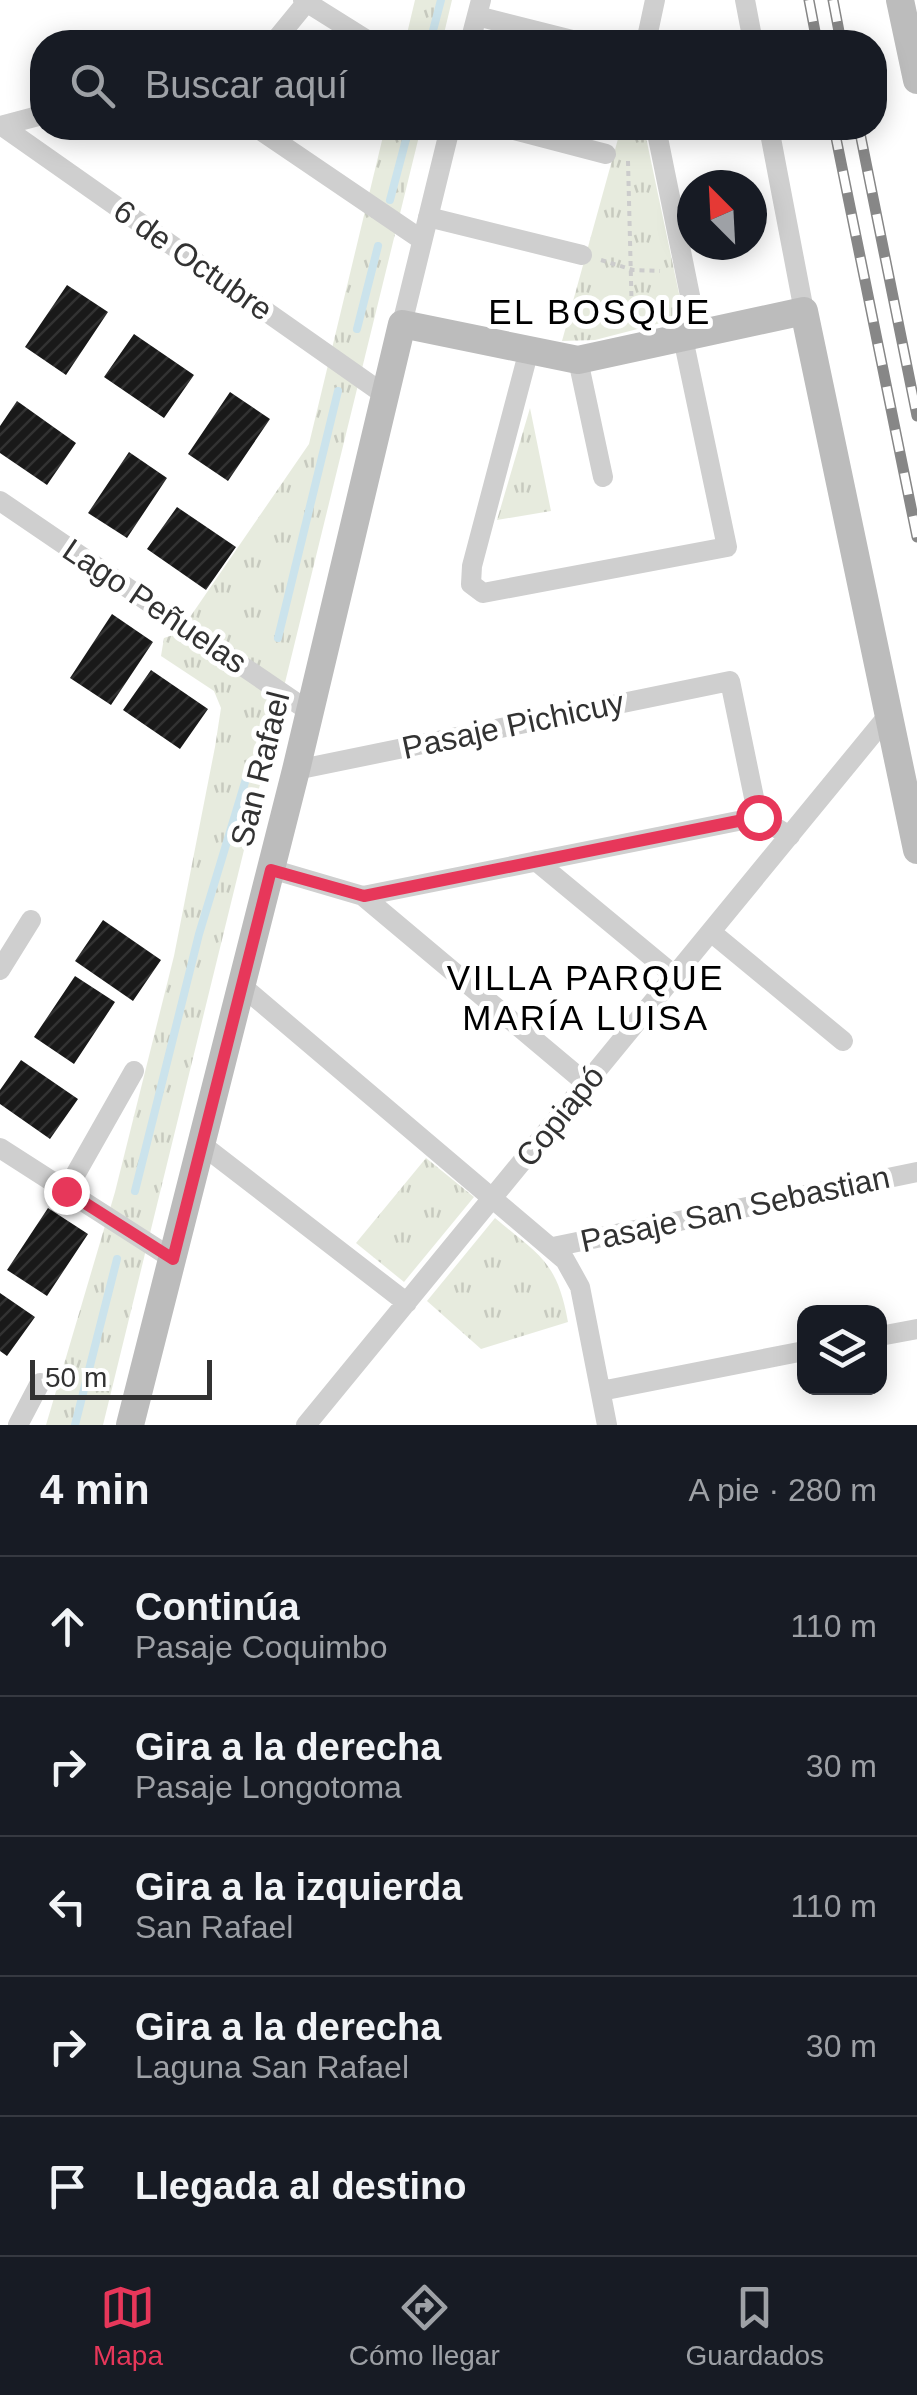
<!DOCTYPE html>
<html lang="es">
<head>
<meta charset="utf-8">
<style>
	:root { --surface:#171b24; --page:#20242c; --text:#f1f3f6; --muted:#9ea1a6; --line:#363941; --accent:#e7375a }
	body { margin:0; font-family:Arial,sans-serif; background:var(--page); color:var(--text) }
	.controls { position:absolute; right:30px; bottom:30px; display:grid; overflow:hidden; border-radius:20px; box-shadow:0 5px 25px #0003 }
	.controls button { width:90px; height:90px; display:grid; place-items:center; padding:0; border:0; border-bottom:2px solid var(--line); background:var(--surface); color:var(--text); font:50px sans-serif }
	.compass { position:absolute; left:677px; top:170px; width:90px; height:90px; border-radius:50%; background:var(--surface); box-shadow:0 5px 25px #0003; rotate:336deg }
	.scale { position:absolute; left:30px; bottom:25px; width:182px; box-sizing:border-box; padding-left:10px; border:5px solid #323232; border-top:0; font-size:28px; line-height:35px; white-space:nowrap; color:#323232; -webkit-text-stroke:8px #fff; paint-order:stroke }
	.stop { position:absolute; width:30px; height:30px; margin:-22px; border:8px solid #e7375a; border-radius:50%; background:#fff }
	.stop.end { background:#e7375a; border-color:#fff; box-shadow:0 2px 10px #0008 }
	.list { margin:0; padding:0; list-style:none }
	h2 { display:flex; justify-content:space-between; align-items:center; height:130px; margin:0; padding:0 40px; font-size:42px }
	h2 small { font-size:32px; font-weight:400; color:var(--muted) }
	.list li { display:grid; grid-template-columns:65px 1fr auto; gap:30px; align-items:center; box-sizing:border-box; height:140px; padding:0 40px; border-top:2px solid var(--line) }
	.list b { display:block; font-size:38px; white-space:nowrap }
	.list p { margin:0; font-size:32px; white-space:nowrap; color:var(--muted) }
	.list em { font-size:32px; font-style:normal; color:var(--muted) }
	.icon { flex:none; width:55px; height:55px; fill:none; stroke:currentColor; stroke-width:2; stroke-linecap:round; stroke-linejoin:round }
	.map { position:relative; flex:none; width:917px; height:1425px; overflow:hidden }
	.search { position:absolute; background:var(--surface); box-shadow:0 5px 25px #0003; left:30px; right:30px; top:30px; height:110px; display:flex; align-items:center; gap:25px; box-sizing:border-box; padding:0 35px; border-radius:40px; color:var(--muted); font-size:38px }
	.sheet { height:830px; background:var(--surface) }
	nav { display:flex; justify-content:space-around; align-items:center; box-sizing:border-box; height:140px; border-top:2px solid var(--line); background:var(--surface); font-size:28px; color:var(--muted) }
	nav a { display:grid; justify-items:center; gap:5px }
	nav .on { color:var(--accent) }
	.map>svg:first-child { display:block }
	.grass { fill:url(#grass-tufts) }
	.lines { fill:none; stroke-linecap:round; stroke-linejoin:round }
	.stream { stroke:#cbe3ec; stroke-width:8 }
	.building { fill:url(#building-hatch) }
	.path { stroke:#ccc; stroke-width:4; stroke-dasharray:5 5; stroke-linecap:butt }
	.street { stroke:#cfcfcf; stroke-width:20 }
	.secondary { stroke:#bcbcbc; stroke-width:28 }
	.rail-casing { stroke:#878787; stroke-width:11 }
	.rail { stroke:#fff; stroke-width:8; stroke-dasharray:22; stroke-linecap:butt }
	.route { stroke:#e7375a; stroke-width:12 }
	.labels { text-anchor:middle; stroke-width:10; stroke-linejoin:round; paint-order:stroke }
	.street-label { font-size:32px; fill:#323232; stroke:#fff }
	.neighbourhood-label { font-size:35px; letter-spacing:2.5px; fill:#000; stroke:#fff }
</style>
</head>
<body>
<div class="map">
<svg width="917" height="1425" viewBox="0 0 917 1425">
	<defs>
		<pattern id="grass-tufts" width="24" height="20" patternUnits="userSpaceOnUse" patternTransform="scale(2.5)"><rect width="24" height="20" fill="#e7ebde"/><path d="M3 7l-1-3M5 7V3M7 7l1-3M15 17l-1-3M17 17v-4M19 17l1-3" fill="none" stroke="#c7cabf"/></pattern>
		<pattern id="building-hatch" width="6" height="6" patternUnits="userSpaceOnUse" patternTransform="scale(2.5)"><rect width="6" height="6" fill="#191919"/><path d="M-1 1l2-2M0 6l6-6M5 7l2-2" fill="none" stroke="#323232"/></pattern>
	</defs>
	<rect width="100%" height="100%" fill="#fff"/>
	<path class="grass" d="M415 0H452L442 42H405Z
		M385 128H421L103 1425H46L115 1192 174 956 215 747 221 708 214 691 161 656 164 638 179 633 309 444Z
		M621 128H644L684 317 595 340 562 341Z
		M530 408 551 511 497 520Z
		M426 1158 474 1197 404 1282 356 1243Z
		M495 1218C540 1256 557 1261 568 1322L481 1349 427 1301Z"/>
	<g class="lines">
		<path class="stream" d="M430 42 441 0
			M390 200 409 128
			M357 329 378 246
			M278 638 338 391
			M135 1191 199 934 249 769
			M75 1425 117 1259"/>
	</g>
	<path class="building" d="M67 285 108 312 66 375 25 347Z
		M134 334 194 375 164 418 104 377Z
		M230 392 270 419 228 481 188 454Z
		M17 401 76 443 47 485 0 453V426Z
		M129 452 167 478 127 538 88 513Z
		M177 507 236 547 206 590 147 549Z
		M112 614 153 642 111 705 70 678Z
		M151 670 208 709 180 749 123 710Z
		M103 920 161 960 133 1001 75 961Z
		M75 976 115 1002 74 1064 34 1037Z
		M21 1060 78 1099 50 1139 0 1104V1090Z
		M48 1208 88 1234 47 1296 7 1270Z
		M0 1293 35 1317 7 1356 0 1351Z"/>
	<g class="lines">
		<path class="path" d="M628 161 632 320
			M601 260 633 270 660 271"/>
		<path class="street" d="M303 0 370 42
			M745 0 753 42
			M477 16 580 42
			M274 42 306 3
			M470 42 481 0
			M646 42 655 0
			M0 126 42 115
			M2 126 385 395
			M257 128 422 240
			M506 128 606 154
			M656 128 698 335
			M769 128 804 311
			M428 217 582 255
			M402 324 450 128
			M529 350 472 566 471 584 483 593 727 547 683 338
			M578 360 603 477
			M0 501 310 712
			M296 770 730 681 758 817 790 836
			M536 861 675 976
			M271 869 363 896 587 1084
			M363 896 758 817
			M711 932 843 1041
			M0 970 31 920
			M242 986 565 1260 580 1287 607 1425
			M201 1144 407 1303
			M0 1148 173 1259
			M66 1191 134 1071
			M553 1247 917 1172
			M880 1336 917 1329
			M601 1391 804 1351
			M18 1425 40 1383
			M306 1425 890 713"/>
		<path class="secondary" d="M900 0 917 80
			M130 1425 296 770 402 324 578 360 804 311 917 850"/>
		<g class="rail-casing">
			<path id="rail" d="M809 0 817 42
				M833 0 841 42
				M834 128 917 537
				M859 128 917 416"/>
		</g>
		<use href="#rail" class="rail"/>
	</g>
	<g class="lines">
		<path class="route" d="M66 1191 173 1259 271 870 364 896 758 817"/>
	</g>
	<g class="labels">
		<g class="street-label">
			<text transform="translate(193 260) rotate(35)" y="11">6 de Octubre</text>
			<text transform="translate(155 606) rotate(34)" y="11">Lago Peñuelas</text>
			<text transform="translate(513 725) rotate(-12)" y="11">Pasaje Pichicuy</text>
			<text transform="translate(260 769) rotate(-76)" y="11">San Rafael</text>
			<text transform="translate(560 1116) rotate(-51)" y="11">Copiapó</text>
			<text transform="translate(735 1209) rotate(-12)" y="11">Pasaje San Sebastian</text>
		</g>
		<g class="neighbourhood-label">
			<text x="600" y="324">EL BOSQUE</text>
			<text x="586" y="990">VILLA PARQUE<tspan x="586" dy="40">MARÍA LUISA</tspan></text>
		</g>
	</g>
</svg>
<div class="controls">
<button><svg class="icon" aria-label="layers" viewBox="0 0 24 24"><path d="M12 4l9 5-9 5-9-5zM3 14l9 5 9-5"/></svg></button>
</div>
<svg class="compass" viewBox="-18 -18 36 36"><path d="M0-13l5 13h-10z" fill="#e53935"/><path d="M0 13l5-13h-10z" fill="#9ea1a6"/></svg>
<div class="scale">50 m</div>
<div class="stop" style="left:758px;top:817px"></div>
<div class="stop end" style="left:66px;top:1191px"></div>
<div class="search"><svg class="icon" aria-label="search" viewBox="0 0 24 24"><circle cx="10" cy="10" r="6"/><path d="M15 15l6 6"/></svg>Buscar aquí</div>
</div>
<section class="sheet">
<h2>4 min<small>A pie · 280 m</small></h2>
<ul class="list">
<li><svg class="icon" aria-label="ahead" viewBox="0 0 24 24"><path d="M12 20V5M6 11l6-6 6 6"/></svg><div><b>Continúa</b><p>Pasaje Coquimbo</p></div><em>110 m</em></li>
<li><svg class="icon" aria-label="right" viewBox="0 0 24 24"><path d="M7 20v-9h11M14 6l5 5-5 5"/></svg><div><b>Gira a la derecha</b><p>Pasaje Longotoma</p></div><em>30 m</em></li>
<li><svg class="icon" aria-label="left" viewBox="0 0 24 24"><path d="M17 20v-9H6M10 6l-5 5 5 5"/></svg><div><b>Gira a la izquierda</b><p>San Rafael</p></div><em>110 m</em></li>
<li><svg class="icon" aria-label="right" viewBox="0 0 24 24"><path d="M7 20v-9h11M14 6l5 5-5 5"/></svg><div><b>Gira a la derecha</b><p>Laguna San Rafael</p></div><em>30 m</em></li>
<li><svg class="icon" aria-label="arrive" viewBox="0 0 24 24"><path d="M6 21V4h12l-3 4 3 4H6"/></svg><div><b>Llegada al destino</b></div></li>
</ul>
</section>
<nav>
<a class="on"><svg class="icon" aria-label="map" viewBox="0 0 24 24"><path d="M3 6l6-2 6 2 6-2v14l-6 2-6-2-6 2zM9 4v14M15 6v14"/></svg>Mapa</a>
<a><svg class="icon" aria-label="directions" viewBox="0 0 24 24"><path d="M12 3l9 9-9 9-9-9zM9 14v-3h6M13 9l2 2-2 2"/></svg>Cómo llegar</a>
<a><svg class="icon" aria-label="saved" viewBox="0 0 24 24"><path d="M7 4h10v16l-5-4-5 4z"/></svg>Guardados</a>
</nav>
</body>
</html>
